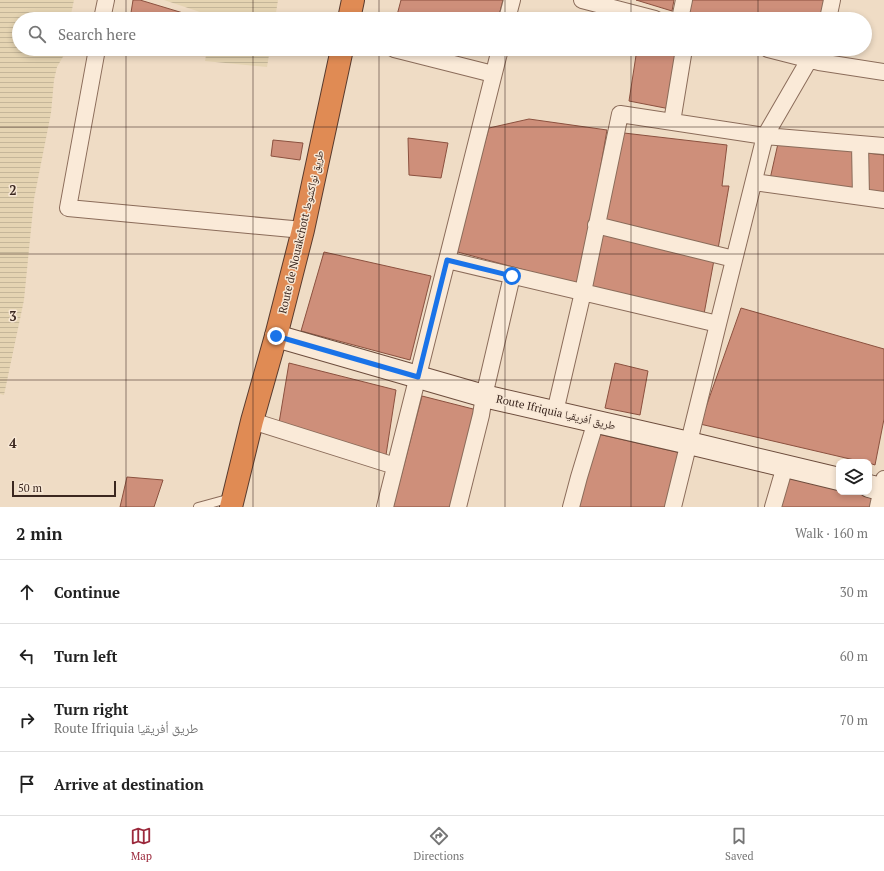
<!DOCTYPE html>
<html lang="en">
<head>
<meta charset="utf-8">
<style>
	:root { --surface:#fff; --page:#f2f2f2; --text:#222; --muted:#767676; --line:#e0e0e0; --accent:#9b293c }
	body { margin:0; font-family:"PT Serif","Noto Naskh Arabic",serif; background:var(--page); color:var(--text) }
	.controls { position:absolute; right:12px; bottom:12px; display:grid; overflow:hidden; border-radius:8px; box-shadow:0 2px 6px #0003 }
	.controls button { width:36px; height:36px; display:grid; place-items:center; padding:0; border:0; border-bottom:1px solid var(--line); background:var(--surface); color:var(--text); font:20px sans-serif }
	.scale { position:absolute; left:12px; bottom:10px; width:104px; box-sizing:border-box; padding-left:4px; border:2px solid #3b271f; border-top:0; font-size:11px; line-height:14px; white-space:nowrap; color:#3b271f; -webkit-text-stroke:3px #f7e7d5; paint-order:stroke }
	.stop { position:absolute; width:12px; height:12px; margin:-9px; border:3px solid #1a73e8; border-radius:50%; background:#fff }
	.stop.end { background:#1a73e8; border-color:#fff; box-shadow:0 1px 4px #0008 }
	.list { margin:0; padding:0; list-style:none }
	h2 { display:flex; justify-content:space-between; align-items:center; height:52px; margin:0; padding:0 16px; font-size:17px }
	h2 small { font-size:13px; font-weight:400; color:var(--muted) }
	.list li { display:grid; grid-template-columns:26px 1fr auto; gap:12px; align-items:center; box-sizing:border-box; height:64px; padding:0 16px; border-top:1px solid var(--line) }
	.list b { display:block; font-size:15px; white-space:nowrap }
	.list p { margin:0; font-size:13px; white-space:nowrap; color:var(--muted) }
	.list em { font-size:13px; font-style:normal; color:var(--muted) }
	.icon { flex:none; width:22px; height:22px; fill:none; stroke:currentColor; stroke-width:2; stroke-linecap:round; stroke-linejoin:round }
	.map { position:relative; flex:none; width:884px; height:507px; overflow:hidden }
	.search { position:absolute; background:var(--surface); box-shadow:0 2px 6px #0003; left:12px; right:12px; top:12px; height:44px; display:flex; align-items:center; gap:10px; box-sizing:border-box; padding:0 14px; border-radius:22px; color:var(--muted); font-size:15px }
	.sheet { height:308px; background:var(--surface) }
	nav { display:flex; justify-content:space-around; align-items:center; box-sizing:border-box; height:56px; border-top:1px solid var(--line); background:var(--surface); font-size:11px; color:var(--muted) }
	nav a { display:grid; justify-items:center; gap:2px }
	nav .on { color:var(--accent) }
	.map>svg:first-child { display:block }
	.farmland { fill:url(#farmland-rules) }
	.building { fill:#ce8f7a; stroke:#8b513f }
	.lines { fill:none; stroke-linecap:round; stroke-linejoin:round }
	.lane-casing { stroke:#8b6c5a; stroke-width:10 }
	.street-casing { stroke:#8b6c5a; stroke-width:18 }
	.secondary-casing { stroke:#6d4d3d; stroke-width:24 }
	.highway-casing { stroke:#593b2e; stroke-width:24 }
	.lane { stroke:#faead8; stroke-width:8 }
	.street { stroke:#faead8; stroke-width:16 }
	.secondary { stroke:#faead8; stroke-width:22 }
	.highway { stroke:#e08b54; stroke-width:22 }
	.route { stroke:#1a73e8; stroke-width:5 }
	.grid { fill:none; stroke:#3b271f; stroke-width:1; stroke-opacity:0.55 }
	.labels { text-anchor:middle; stroke-width:3; stroke-linejoin:round; paint-order:stroke }
	.street-label { font-size:11px; fill:#3b271f; stroke:#f7e7d5 }
	.grid-label { font-size:13px; text-anchor:middle; font-weight:bold; fill:#3b271f; stroke:#f7e7d5; stroke-width:3; stroke-linejoin:round; paint-order:stroke }
</style>
</head>
<body>
<div class="map">
<svg width="884" height="507" viewBox="0 0 884 507">
	<defs>
		<pattern id="farmland-rules" width="6" height="5" patternUnits="userSpaceOnUse"><rect width="6" height="5" fill="#e5d4b2"/><path d="M0 2.5h6" fill="none" stroke="#c5b699"/></pattern>
	</defs>
	<rect width="100%" height="100%" fill="#efdcc5"/>
	<path class="farmland" d="M0 0H74L70 19H19V49H65L64 55 57 67 54 80 51 113 34 199 24 300 4 395 0 394Z
		M164 0H278L275 19H212V16Z
		M207 49H270L267 67 205 61Z"/>
	<path class="building" d="M133 0H140L203 19H130Z
		M401 0H503L498 19H396Z
		M636 0H674L672 11Z
		M692 0H825L822 19H688Z
		M413 49H447L445 58Z
		M637 49H679L670 109 629 101Z
		M529 119 607 130 580 285 454 251 489 128Z
		M624 133 727 145 722 186H729L718 249 605 222Z
		M408 138 448 143 441 178 409 175Z
		M779 139 858 146 856 190 770 179Z
		M273 140 303 143 300 160 271 156Z
		M867 153 884 155V193L867 192Z
		M603 233 714 260 704 314 591 286Z
		M324 252 431 276 410 360 301 331Z
		M741 308 884 349V419L875 465 869 463V462H863L700 424Z
		M289 363 396 390 386 455 279 423Z
		M615 363 648 371 640 415 605 408Z
		M422 396 477 410 455 507H393Z
		M598 434 681 453 667 507H579Z
		M787 474 839 485V492H869L878 494 874 507H779Z
		M127 477 163 480 154 507H120Z"/>
	<g class="lines">
		<g class="lane-casing">
			<path id="lane" d="M198 507 231 498"/>
		</g>
		<g class="street-casing">
			<path id="street" d="M582 0 655 19
				M102 19 106 0
				M507 19 512 0
				M680 19 684 0
				M828 19 832 0
				M97 49 68 208 303 230
				M394 49 493 74
				M768 49 819 62 884 72
				M672 122 684 49
				M860 144 861 197
				M754 182 884 200
				M596 225 734 259
				M447 260 718 324
				M555 412 583 292 620 114 765 136 884 146
				M252 421 395 466
				M385 507 500 49
				M458 507 481 415 484 396 512 276
				M571 507 579 477 596 421
				M673 507 718 324 765 136 809 60
				M773 507 785 466
				M878 507 884 479"/>
		</g>
		<g class="secondary-casing">
			<path id="secondary" d="M276 336 484 396 689 443 839 479
				M869 486 884 490"/>
		</g>
		<g class="highway-casing">
			<path id="highway" d="M349 19 353 0
				M231 507 252 421 276 336 303 230 342 49"/>
		</g>
		<use href="#lane" class="lane"/>
		<use href="#street" class="street"/>
		<use href="#secondary" class="secondary"/>
		<use href="#highway" class="highway"/>
	</g>
	<g class="lines">
		<path class="route" d="M276 336 418 377 447 260 512 276"/>
	</g>
	<path class="grid" d="M126 0V19M253 0V19M379 0V19M505 0V19M631 0V19M758 0V19M126 49V507M253 49V507M379 49V507M505 49V507M631 49V507M758 49V507M0 127H884M0 254H884M0 380H884"/>
	<g class="labels">
		<g class="street-label">
			<text transform="translate(301 232) rotate(-77)" y="4">Route de Nouakchott طريق نواكشوط</text>
			<text transform="translate(556 412) rotate(13)" y="4">Route Ifriquia طريق أفريقيا</text>
		</g>
	</g>
	<g class="grid-label">
		<text x="13" y="195">2</text>
		<text x="13" y="321">3</text>
		<text x="13" y="448">4</text>
	</g>
</svg>
<div class="controls">
<button><svg class="icon" aria-label="layers" viewBox="0 0 24 24"><path d="M12 4l9 5-9 5-9-5zM3 14l9 5 9-5"/></svg></button>
</div>
<div class="scale">50 m</div>
<div class="stop" style="left:512px;top:276px"></div>
<div class="stop end" style="left:276px;top:336px"></div>
<div class="search"><svg class="icon" aria-label="search" viewBox="0 0 24 24"><circle cx="10" cy="10" r="6"/><path d="M15 15l6 6"/></svg>Search here</div>
</div>
<section class="sheet">
<h2>2 min<small>Walk · 160 m</small></h2>
<ul class="list">
<li><svg class="icon" aria-label="ahead" viewBox="0 0 24 24"><path d="M12 20V5M6 11l6-6 6 6"/></svg><div><b>Continue</b></div><em>30 m</em></li>
<li><svg class="icon" aria-label="left" viewBox="0 0 24 24"><path d="M17 20v-9H6M10 6l-5 5 5 5"/></svg><div><b>Turn left</b></div><em>60 m</em></li>
<li><svg class="icon" aria-label="right" viewBox="0 0 24 24"><path d="M7 20v-9h11M14 6l5 5-5 5"/></svg><div><b>Turn right</b><p>Route Ifriquia طريق أفريقيا</p></div><em>70 m</em></li>
<li><svg class="icon" aria-label="arrive" viewBox="0 0 24 24"><path d="M6 21V4h12l-3 4 3 4H6"/></svg><div><b>Arrive at destination</b></div></li>
</ul>
</section>
<nav>
<a class="on"><svg class="icon" aria-label="map" viewBox="0 0 24 24"><path d="M3 6l6-2 6 2 6-2v14l-6 2-6-2-6 2zM9 4v14M15 6v14"/></svg>Map</a>
<a><svg class="icon" aria-label="directions" viewBox="0 0 24 24"><path d="M12 3l9 9-9 9-9-9zM9 14v-3h6M13 9l2 2-2 2"/></svg>Directions</a>
<a><svg class="icon" aria-label="saved" viewBox="0 0 24 24"><path d="M7 4h10v16l-5-4-5 4z"/></svg>Saved</a>
</nav>
</body>
</html>
